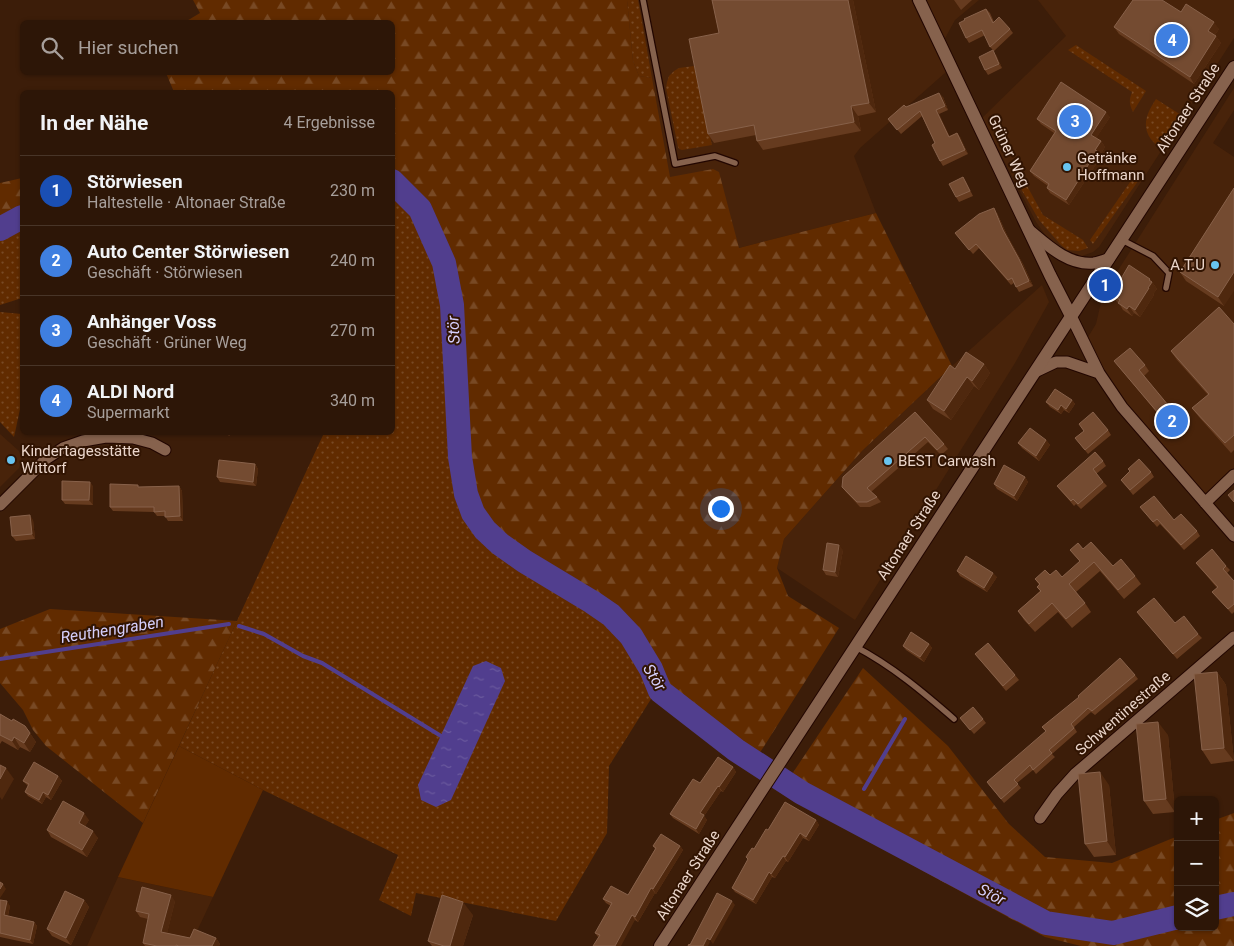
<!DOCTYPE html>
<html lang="de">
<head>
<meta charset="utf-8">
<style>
	:root { --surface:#2d1607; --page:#392315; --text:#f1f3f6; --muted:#a79f9b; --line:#483528; --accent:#bca0f2 }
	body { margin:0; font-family:Roboto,sans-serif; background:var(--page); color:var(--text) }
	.controls { position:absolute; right:15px; bottom:15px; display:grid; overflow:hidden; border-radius:8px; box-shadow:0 1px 4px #0004 }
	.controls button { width:45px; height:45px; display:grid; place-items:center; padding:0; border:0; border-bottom:1px solid var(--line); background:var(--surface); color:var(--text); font:25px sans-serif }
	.you { position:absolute; left:720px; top:508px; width:18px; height:18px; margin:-12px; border:4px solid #fff; border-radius:50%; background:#1a73e8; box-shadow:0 0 0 8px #1a73e833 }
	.badge { display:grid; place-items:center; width:32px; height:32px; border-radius:50%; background:var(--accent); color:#fff; font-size:16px; font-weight:700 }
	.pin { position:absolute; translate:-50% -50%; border:2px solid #fff; box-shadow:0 1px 5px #0006 }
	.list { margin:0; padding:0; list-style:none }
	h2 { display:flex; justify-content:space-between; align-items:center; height:65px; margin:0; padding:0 20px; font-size:21px }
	h2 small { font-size:16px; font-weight:400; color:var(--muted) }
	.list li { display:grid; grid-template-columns:32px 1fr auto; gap:15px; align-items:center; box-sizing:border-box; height:70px; padding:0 20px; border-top:1px solid var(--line) }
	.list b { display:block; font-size:19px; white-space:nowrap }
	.list p { margin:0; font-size:16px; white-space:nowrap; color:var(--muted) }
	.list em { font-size:16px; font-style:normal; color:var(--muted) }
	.icon { flex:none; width:28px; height:28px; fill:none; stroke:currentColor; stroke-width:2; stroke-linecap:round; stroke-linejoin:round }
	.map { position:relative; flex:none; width:1234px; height:946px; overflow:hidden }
	.search { position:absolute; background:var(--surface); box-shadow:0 1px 4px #0004; left:20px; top:20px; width:375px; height:55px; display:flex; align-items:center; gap:12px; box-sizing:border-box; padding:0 18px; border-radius:8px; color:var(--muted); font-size:19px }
	.panel { position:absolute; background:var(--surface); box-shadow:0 1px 4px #0004; left:20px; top:90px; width:375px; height:345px; border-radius:8px }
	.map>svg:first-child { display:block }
	.built { fill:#48230a }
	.green { fill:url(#green-dots) }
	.forest { fill:url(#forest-firs) }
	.pitch { fill:#612b00 }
	.water { fill:url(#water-ripples) }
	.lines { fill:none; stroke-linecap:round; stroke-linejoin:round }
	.stream { stroke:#513e8e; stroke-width:4 }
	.river { stroke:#513e8e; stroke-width:24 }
	.lane-casing { stroke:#220600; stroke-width:8 }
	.street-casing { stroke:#220600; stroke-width:13 }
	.secondary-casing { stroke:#220600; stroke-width:14 }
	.lane { stroke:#86624d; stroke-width:5.5 }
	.street { stroke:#86624d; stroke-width:11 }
	.secondary { stroke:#86624d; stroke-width:12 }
	.wall { fill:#663b1f }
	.shaded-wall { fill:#4f280e }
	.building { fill:#744b31; stroke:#87614a }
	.poi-dot { fill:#68c4f0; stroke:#311402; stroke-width:2 }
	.labels { text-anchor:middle; stroke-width:4; stroke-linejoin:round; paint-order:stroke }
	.street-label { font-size:15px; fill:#ebd6cb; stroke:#311402 }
	.poi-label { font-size:15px; fill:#ebd6cb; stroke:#311402; text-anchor:start }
	.water-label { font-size:16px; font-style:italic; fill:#d5cffc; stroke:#311402 }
</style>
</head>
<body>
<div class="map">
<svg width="1234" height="946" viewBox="0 0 1234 946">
	<defs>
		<pattern id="green-dots" width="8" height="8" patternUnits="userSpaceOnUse" patternTransform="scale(1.25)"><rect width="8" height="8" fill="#612b00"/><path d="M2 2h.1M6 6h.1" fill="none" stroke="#784924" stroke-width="1.8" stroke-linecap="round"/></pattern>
		<pattern id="forest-firs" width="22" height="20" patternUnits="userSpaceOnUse" patternTransform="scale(1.25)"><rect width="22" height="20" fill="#612b00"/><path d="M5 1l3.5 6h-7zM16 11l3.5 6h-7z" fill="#784924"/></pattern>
		<pattern id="water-ripples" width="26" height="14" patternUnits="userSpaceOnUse" patternTransform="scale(1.25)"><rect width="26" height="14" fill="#513e8e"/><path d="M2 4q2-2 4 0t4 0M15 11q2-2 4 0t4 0" fill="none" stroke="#6a599d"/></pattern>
	</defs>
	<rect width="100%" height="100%" fill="#3c1d09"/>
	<path class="built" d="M609 0H911L946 72 860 148 854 156 876 213 735 249 658 193Z
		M924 0H979L955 20 943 42Z
		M1038 0H1234V38L1099 247 1093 252 1082 256 1078 262 1058 253 1036 222 982 118 1066 36Z
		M1234 88V110L1213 143 1234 157V475L1205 503 1122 407 1085 342 1096 324 1103 294Z
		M1042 285 1049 302 1015 363 855 620 777 568 784 539 862 451 952 366Z
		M0 434 19 451 21 457V462L19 468 0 487Z
		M118 877 213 897 190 946H87Z"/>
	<path class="green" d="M627 0H638L652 78 639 76 633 61Z
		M1076 45 1146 91 1133 112C1129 104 1129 100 1132 92L1068 50Z
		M694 66 712 145 682 150 679 149 678 147 666 88 667 82 669 76 674 71 679 68Z
		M1156 99 1181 115 1159 147C1140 132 1144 117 1156 99Z
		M1137 172 1141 174V177L1093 244 1090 240Z
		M1015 173 1026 184 1043 215 1083 240 1088 248 1079 251 1067 250 1060 244 1039 220 1013 175Z
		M393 181 420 209 444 263 452 305 460 457 466 494 485 530 500 544 524 561 592 602 611 615 631 636 651 669 660 691 651 699 609 766 607 833 556 921 416 893 411 916 379 900 398 855 263 790 179 746 324 433 392 432Z
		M22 217V298L0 305V229Z
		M0 312 22 314V400L14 437 0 422Z"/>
	<path class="forest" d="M193 0H627L633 61 639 76 652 78 670 177 713 169 719 172 739 248 876 213 952 366 862 451 784 539 777 568 788 596 839 628 754 762 736 750 660 691 651 669 631 636 611 615 592 602 524 561 500 544 485 530 473 513 466 494 460 457 452 305 444 263 420 209 393 181 392 92H174L166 73 392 72V22H185L200 13Z
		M22 178V217L0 229V183Z
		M50 609 237 621 143 823 46 746 33 730 23 710 0 683V629Z
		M863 668 948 746 1009 824 1045 857 1112 863 1178 836V927H1215V820L1234 813V946H1081L1045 937 923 871 782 789Z"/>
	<path class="pitch" d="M179 746 263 790 213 897 118 877Z"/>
	<path class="water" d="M486 661 501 668 505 681 451 800 436 807 421 800 418 785 473 666Z"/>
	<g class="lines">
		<path class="stream" d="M239 626 264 634 303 656 322 663 441 736
			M0 659 229 624
			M864 789 905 719"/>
		<path class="river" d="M392 181 420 209 444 263 452 305 460 457 466 494 473 513 485 530 500 544 524 561 592 602 611 615 631 636 651 669 660 691 736 750 802 793 1046 923 1113 933 1178 917
			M0 229 22 217
			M1215 908 1234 904"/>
		<g class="lane-casing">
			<path id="lane" d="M643 0 675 164 715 156 735 163
				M1122 240 1153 256 1169 273 1166 288
				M856 647C892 666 923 692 954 719"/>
		</g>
		<g class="street-casing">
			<path id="street" d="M1028 229C1046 244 1068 266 1094 263 1099 262 1104 260 1109 259
				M1071 316 1099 373 1122 407 1234 536
				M1035 372 1056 362H1067L1099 373
				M1205 503 1234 475
				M0 505 46 459 63 448 83 441 106 437 133 438 152 443 165 450
				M1040 818 1057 794 1075 774 1234 637"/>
		</g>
		<g class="secondary-casing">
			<path id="secondary" d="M919 0 1050 275 1071 316
				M660 946 1234 67"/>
		</g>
		<use href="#lane" class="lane"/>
		<use href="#street" class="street"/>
		<use href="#secondary" class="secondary"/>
	</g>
	<path class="wall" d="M712 0H853L876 112 858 116 861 131 763 150 757 141 756 135 714 143 708 134 719 33Z
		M954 0H972L961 10Z
		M986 9 990 13 994 22 1010 29 1013 33 994 51 990 47 985 35 969 43 966 38 965 20Z
		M1181 12 1219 29 1215 35 1221 43 1194 84 1119 34 1114 27Z
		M996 55 1002 68 988 75 985 70Z
		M943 97 948 110 939 114 949 136 957 133 960 137 968 154 943 166 940 161 935 143 922 116 901 134 888 119 906 107Z
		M1110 117 1096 138 1101 141 1105 147 1100 155 1101 157 1069 205 1050 193 1047 188 1048 186 1034 176 1030 171 1054 133 1041 124 1037 119Z
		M963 177 966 182 973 196 959 202 956 197Z
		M1234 188 1224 306 1186 281 1180 272Z
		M997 213 1007 235 1023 264 1033 286 1019 292 1014 283 1011 285 979 248 973 254 955 233Z
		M1150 279 1157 289 1153 294 1154 295 1140 317 1134 313 1132 316 1123 310 1119 303 1116 301 1112 294Z
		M1234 324V450L1231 453 1199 417 1192 408 1208 395 1177 360 1171 351Z
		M1114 361 1145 365 1149 371 1144 376 1183 423 1173 432Z
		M984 364 990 373 979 390 974 386 951 420 933 409 927 400 955 369Z
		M1072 400 1075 404 1069 413 1064 410 1061 414 1050 407 1046 402Z
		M915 412 944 444 948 449 941 455 928 442 871 492 877 497 881 502 870 507H860L846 492 842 487Z
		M1079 424 1108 430 1111 435 1088 454 1075 438 1084 431Z
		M226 432H233L229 436Z
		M1046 440 1050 445 1039 461 1022 448 1018 443Z
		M1103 461 1106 466 1096 474 1107 486 1081 509 1076 504 1074 506 1057 486Z
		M255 464 258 469 256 486 220 482 217 477Z
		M1151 472 1154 477 1133 495 1121 480Z
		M1025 477 1028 482 1017 501 997 489 994 484Z
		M93 486V505L65 504 62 500Z
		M179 486 182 491 183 521H168L165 516H157L154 512 113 511 110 507 140 487Z
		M1140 507 1197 531 1200 536 1184 550 1160 524 1157 527Z
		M33 520 35 539 16 541 12 536Z
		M1083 549 1113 566 1135 576 1141 584 1124 599 1100 571 1076 592 1085 603 1091 612 1072 628 1058 612 1035 632 1024 620 1018 611 1040 591 1037 587 1039 585 1035 579 1050 575 1062 577 1080 562 1070 550Z
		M843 550 838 577 826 575 823 570Z
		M1196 563 1226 566 1230 570 1227 573 1234 581V612L1232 614 1212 592 1217 588Z
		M957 571 997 577 987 592 960 576Z
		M1137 612 1175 623 1198 634 1202 638 1177 659Z
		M929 644 932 648 924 662 906 650 903 646Z
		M975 654 1015 675 1019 680 1006 691Z
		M1217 672 1226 685 1234 761 1211 764 1202 750Z
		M1135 675 1138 679 1095 715 1091 712 1074 727 1077 732 1052 754 1055 757 1036 774 1033 770 1017 783 1021 788 1004 803 990 786 987 782 1046 732 1042 727Z
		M0 714 12 721 25 726 36 742 30 752 20 747 18 750 2 741 0 744Z
		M960 718 983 719 986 723 974 734Z
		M1168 735 1175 812 1153 814 1144 801Z
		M733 767 736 772 723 792 721 791 704 816 707 820 699 834 673 818 670 814 700 783Z
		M58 776 62 781 51 800 46 797 42 804 28 796 25 792 28 786 23 781Z
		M1109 785 1116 855 1094 857 1085 844Z
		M89 820 85 826 98 838 87 857 51 837 47 830Z
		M816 820 819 825 809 841 803 838 788 862 786 861 775 878 772 877 756 904 735 892 732 888 748 860 746 857 754 849Z
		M653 846H680L683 850 656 894 655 893 638 922 635 920 598 937 595 933 611 906 606 903 603 899 628 895 655 849Z
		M0 900 10 906 8 916 34 922 37 926 33 944 0 937Z
		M84 900 89 907 71 945 52 936 47 929Z
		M175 901 167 933 190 938H216L220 944 219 946H145L143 943 148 919 140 917 136 911Z
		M473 915 463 946H432L428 941Z"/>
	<path class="shaded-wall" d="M848 0H853L876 112 869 103Z
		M1214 22 1219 29 1213 38 1208 31Z
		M1216 36 1221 43 1194 84 1190 77Z
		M993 50 996 55 1002 68 999 64Z
		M939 93 943 97 948 110 945 106Z
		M851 106 858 116 861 131 854 122Z
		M936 110 939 114 952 141 949 137Z
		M1106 112 1110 117 1095 140 1091 135Z
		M957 133 960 137 968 154 965 150Z
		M1101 141 1105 147 1100 155 1101 157 1069 205 1066 200Z
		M994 208 997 213 1007 235 1023 264 1033 286 1029 281 1003 230Z
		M1234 272V291L1224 306 1218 297Z
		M1150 279 1157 289 1153 294 1154 295 1140 317 1135 310 1148 288Z
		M1129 306 1134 313 1132 316 1127 309Z
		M984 364 990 373 979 390 972 381Z
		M967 377 974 386 951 420 944 411Z
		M1072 400 1075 404 1069 413 1066 409Z
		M1061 405 1064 410 1061 414 1058 410Z
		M1046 440 1050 445 1039 461 1036 456Z
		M255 464 258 469 256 486 253 482Z
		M1025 477 1028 482 1017 501 1014 496Z
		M90 482 93 486V505L89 500Z
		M179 486 182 491 183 521 180 516Z
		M30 515 33 520 35 539 32 534Z
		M839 545 843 550 838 577 835 572Z
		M993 573 997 577 987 592 984 588Z
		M929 644 932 648 924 662 920 657Z
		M1217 672 1226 685 1234 761 1224 748Z
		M1158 722 1168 735 1175 812 1166 799Z
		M30 733 36 742 30 752 24 743Z
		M14 737 20 747 18 750 12 741Z
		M733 767 736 772 723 792 719 787Z
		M6 768 14 779 2 800 0 797V779Z
		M1100 772 1109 785 1116 855 1107 841Z
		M58 776 62 781 51 800 48 795Z
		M718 786 721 791 704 816 707 820 699 834 696 829 700 813Z
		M43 792 46 797 42 804 39 800Z
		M84 813 89 820 83 830 79 823Z
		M816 820 819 825 809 841 806 837Z
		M93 831 98 838 87 857 82 850Z
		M800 833 803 838 788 862 785 857Z
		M680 846 683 850 656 894 653 889Z
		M783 856 786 861 775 878 771 874Z
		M769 872 772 877 756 904 753 900Z
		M3 884 6 889 0 898V889Z
		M651 888 655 893 638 922 635 917Z
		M171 895 175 901 166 938 161 932Z
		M84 900 89 907 71 945 66 938Z
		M7 901 10 906 7 919 4 915Z
		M732 901 735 905 713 944 710 940Z
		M463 902 473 915 463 946H450Z
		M632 915 635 920 621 946H615Z
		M34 922 37 926 33 944 30 940Z
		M216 938 220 944 219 946H212Z
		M707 938 710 942 708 946H703Z"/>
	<path class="building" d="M712 0H848L869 103 851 106 854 122 757 141 754 125 708 134 689 39 719 33Z
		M1133 0H1162L1181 12 1186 4 1214 22 1208 31 1216 36 1190 77 1114 27Z
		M986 9 993 23 999 17 1010 29 990 47 982 30 966 38 959 23 965 20 964 19Z
		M993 50 999 64 985 70 979 57Z
		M1061 82 1106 112 1091 135 1101 141 1095 150 1097 151 1066 200 1047 188 1049 184 1030 171 1056 131 1037 119Z
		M939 93 945 106 936 110 949 137 957 133 965 150 940 161 932 145 935 143 920 111 897 130 888 119 904 105 906 107Z
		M963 177 970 191 956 197 949 184Z
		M1234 188V272L1218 297 1180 272Z
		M994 208 1003 230 1019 259 1029 281 1016 287 1012 278 1008 280 976 244 969 250 955 233 979 214Z
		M1129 265 1150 279 1149 280 1152 282 1148 288H1149L1135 310 1129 306 1127 309 1118 303 1120 300 1112 294Z
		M1219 307 1234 324V435L1225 443 1192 408 1209 394 1171 351Z
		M1130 348 1145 365 1139 370 1178 417 1169 426 1114 361Z
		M966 352 984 364 972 381 967 377 944 411 927 400 950 365 955 369Z
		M1055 389 1072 400 1066 409 1061 405 1058 410 1046 402Z
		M915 412 944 444 937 450 925 437 867 488 877 497 867 502H857L842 487 843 477Z
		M1093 412 1108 430 1085 450 1075 438 1084 431 1079 424Z
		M1030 428 1046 440 1036 456 1018 443Z
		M1095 452 1103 461 1093 469 1103 482 1078 504 1073 499 1071 501 1057 486Z
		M1139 459 1151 472 1130 490 1121 480 1130 471 1128 469Z
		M219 460 255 464 253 482 217 477Z
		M1004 465 1025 477 1014 496 994 484Z
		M62 481 90 482 89 500H62Z
		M110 484 138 485V487L179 486 180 516 165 517V511L154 512V507H110Z
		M1234 490V502L1228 495Z
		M1154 496 1174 520 1181 514 1197 531 1181 545 1157 519 1153 522 1140 507Z
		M30 515 32 534 12 536 10 517Z
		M1091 542 1113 566 1121 559 1135 576 1118 590 1094 562 1069 584 1085 603 1066 619 1052 603 1029 624 1018 611 1041 591 1037 587 1040 584 1035 579 1045 570 1050 575 1056 570 1062 577 1080 561 1070 550 1078 543 1083 549Z
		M827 543 839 545 835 572 823 570Z
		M1212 549 1226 566 1223 569 1234 581V604L1228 609 1212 592 1218 587 1196 563Z
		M966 556 993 573 984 588 957 571Z
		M1154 598 1175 623 1184 616 1198 634 1173 654 1137 612Z
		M911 632 929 644 920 657 903 646Z
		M988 643 1015 675 1003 686 975 654Z
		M1120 658 1135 675 1092 711 1088 708 1071 724 1074 728 1049 750 1052 753 1033 770 1030 765 1014 780 1018 784 1001 799 987 782 1046 731 1042 727 1079 697 1078 696Z
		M1217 672 1224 748 1202 750 1194 674Z
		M973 707 983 719 970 730 960 718Z
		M0 714 12 721 13 719 25 726 30 733 24 743 14 737 12 741 0 735Z
		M1158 722 1166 799 1144 801 1136 724Z
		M718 757 733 767 719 787 718 786 700 813 704 815 696 829 670 814 693 779 700 783Z
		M34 762 58 776 48 795 43 792 39 800 25 792 29 784 23 781Z
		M0 765 6 768 0 779Z
		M1100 772 1107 841 1085 844 1078 774Z
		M63 801 84 813 79 823 93 831 82 850 47 830Z
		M785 802 816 820 806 837 800 833 785 857 783 856 771 874 769 872 753 900 732 888 748 859 746 857 752 848 754 849 766 829 768 830Z
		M661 834 680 846 653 889 651 888 635 917 632 915 615 946H593L600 935 595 933 612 903 603 899 611 886 628 895 656 848 653 846Z
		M0 882 3 884 0 889Z
		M142 887 171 895 161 932 190 938 194 929 216 938 212 946H179L176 945V946H157L143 943 149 914 136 911Z
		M65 891 84 900 66 938 47 929Z
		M717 893 732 901 710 940 707 938 703 946H688L689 944 690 945Z
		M442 895 463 902 450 946H444L428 941Z
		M0 900 7 901 4 915 34 922 30 940 0 933Z"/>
	<g class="poi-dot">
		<circle cx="1067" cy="167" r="5"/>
		<circle cx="1215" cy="265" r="5"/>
		<circle cx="11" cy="460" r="5"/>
		<circle cx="888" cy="461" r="5"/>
	</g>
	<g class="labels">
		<g class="street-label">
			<text transform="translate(1188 108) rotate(-57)" y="5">Altonaer Straße</text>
			<text transform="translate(1009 151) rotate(65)" y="5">Grüner Weg</text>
			<text transform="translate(909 535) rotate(-57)" y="5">Altonaer Straße</text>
			<text transform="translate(1123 713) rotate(-41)" y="5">Schwentinestraße</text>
			<text transform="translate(688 875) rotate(-57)" y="5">Altonaer Straße</text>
		</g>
		<g class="poi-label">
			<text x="1077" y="163">Getränke<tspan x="1077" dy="17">Hoffmann</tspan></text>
			<text x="1205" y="270" text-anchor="end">A.T.U</text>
			<text x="21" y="456">Kindertagesstätte<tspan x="21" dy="17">Wittorf</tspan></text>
			<text x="898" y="466">BEST Carwash</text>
		</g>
		<g class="water-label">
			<text transform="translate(453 330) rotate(-93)" y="6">Stör</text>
			<text transform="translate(112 629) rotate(-9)" y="6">Reuthengraben</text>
			<text transform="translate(655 677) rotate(58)" y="6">Stör</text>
			<text transform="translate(992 894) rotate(28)" y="6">Stör</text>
		</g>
	</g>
</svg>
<div class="controls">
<button>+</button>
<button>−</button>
<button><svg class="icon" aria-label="layers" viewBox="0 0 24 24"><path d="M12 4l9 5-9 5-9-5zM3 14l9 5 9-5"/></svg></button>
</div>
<div class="you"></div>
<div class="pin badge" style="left:1105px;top:285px;background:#1a4fb4">1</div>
<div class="pin badge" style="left:1172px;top:421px;background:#3f7fe0">2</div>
<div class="pin badge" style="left:1075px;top:121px;background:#3f7fe0">3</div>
<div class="pin badge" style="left:1172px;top:40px;background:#3f7fe0">4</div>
<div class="search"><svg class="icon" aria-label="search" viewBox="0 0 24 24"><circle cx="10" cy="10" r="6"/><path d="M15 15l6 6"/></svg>Hier suchen</div>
<section class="panel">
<h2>In der Nähe<small>4 Ergebnisse</small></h2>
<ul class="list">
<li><span class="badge" style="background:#1a4fb4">1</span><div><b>Störwiesen</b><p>Haltestelle · Altonaer Straße</p></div><em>230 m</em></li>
<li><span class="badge" style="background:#3f7fe0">2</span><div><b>Auto Center Störwiesen</b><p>Geschäft · Störwiesen</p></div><em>240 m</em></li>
<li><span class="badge" style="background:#3f7fe0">3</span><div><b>Anhänger Voss</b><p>Geschäft · Grüner Weg</p></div><em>270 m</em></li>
<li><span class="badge" style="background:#3f7fe0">4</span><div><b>ALDI Nord</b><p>Supermarkt</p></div><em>340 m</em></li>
</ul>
</section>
</div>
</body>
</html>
